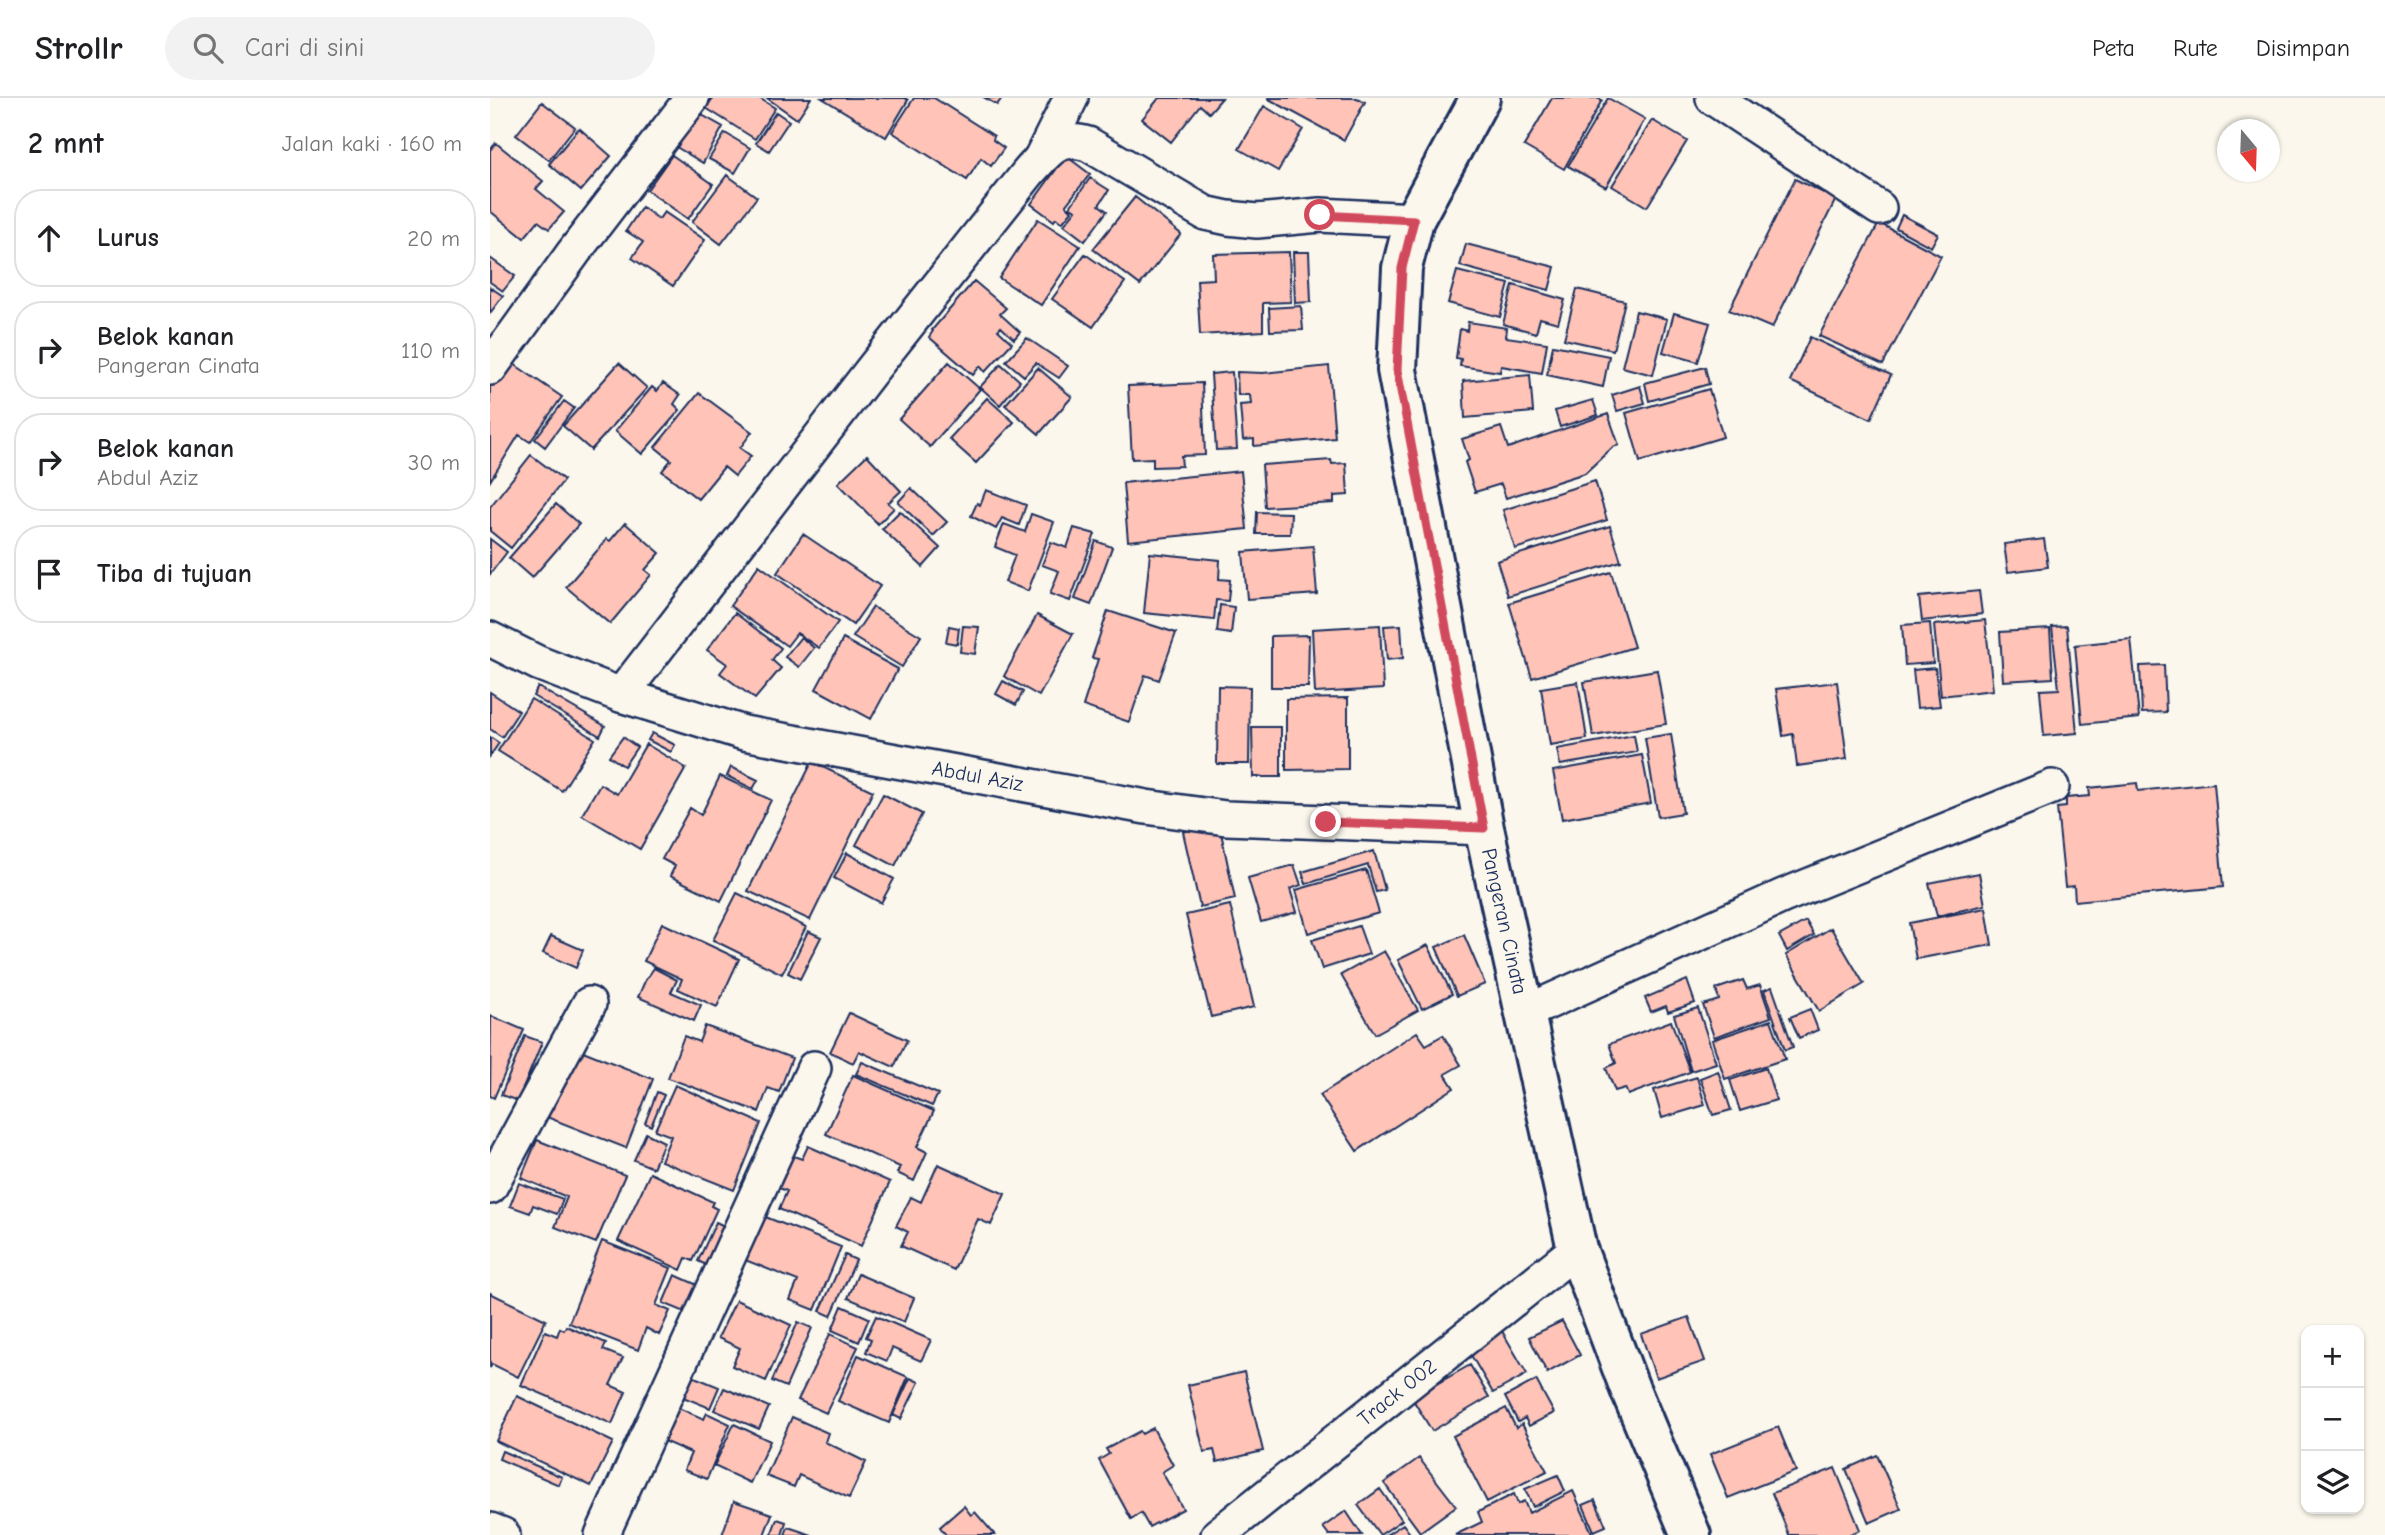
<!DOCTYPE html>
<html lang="id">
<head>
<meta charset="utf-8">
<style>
	:root { --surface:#fff; --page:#f2f2f2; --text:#202124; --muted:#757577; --line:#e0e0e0 }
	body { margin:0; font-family:"Comic Neue",sans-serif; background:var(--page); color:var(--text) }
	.controls { position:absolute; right:21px; bottom:21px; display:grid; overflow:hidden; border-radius:14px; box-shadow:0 2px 5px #0004 }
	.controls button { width:63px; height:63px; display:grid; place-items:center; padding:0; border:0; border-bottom:2px solid var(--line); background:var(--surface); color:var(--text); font:35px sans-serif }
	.compass { position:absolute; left:1727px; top:21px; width:63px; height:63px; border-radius:50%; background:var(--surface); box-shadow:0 2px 5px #0004; rotate:161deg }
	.stop { position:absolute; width:21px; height:21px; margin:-16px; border:5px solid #d1495b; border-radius:50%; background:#fff }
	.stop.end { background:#d1495b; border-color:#fff; box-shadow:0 2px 7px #0008 }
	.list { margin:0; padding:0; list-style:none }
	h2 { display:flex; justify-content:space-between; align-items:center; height:91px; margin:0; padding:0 28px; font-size:30px }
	h2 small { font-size:23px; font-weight:400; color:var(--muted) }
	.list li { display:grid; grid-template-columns:46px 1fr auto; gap:21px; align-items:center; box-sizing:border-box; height:98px; margin:0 14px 14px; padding:0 14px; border:2px solid var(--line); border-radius:28px }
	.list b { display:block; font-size:26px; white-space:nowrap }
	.list p { margin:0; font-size:23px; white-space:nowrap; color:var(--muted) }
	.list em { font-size:23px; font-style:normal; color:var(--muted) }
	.icon { flex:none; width:38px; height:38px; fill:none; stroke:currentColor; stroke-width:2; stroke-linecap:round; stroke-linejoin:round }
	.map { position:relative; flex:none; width:1895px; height:1437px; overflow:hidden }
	header { display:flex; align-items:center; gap:42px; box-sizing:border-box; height:98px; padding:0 35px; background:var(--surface); border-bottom:2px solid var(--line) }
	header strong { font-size:33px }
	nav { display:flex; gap:38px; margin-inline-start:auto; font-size:24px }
	.search { width:490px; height:63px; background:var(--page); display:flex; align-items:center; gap:18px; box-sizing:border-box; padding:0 24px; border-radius:38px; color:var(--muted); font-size:26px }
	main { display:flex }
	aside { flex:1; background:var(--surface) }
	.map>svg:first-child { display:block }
	.building { fill:#ffc4b7; stroke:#1b2f5e; stroke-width:2 }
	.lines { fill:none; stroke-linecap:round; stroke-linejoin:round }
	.minor-casing { stroke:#1b2f5e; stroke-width:38 }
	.tertiary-casing { stroke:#1b2f5e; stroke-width:44 }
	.minor { stroke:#fbf7ec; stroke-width:33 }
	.tertiary { stroke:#fbf7ec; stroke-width:38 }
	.route { stroke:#d1495b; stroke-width:9 }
	.labels { text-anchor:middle; stroke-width:6; stroke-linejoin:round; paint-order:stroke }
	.street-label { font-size:21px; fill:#1b2f5e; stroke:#fbf7ec }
</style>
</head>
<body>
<header>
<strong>Strollr</strong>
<div class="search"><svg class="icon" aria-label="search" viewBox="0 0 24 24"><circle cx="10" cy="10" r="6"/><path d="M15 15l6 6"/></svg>Cari di sini</div>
<nav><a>Peta</a><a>Rute</a><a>Disimpan</a></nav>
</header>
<main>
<aside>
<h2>2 mnt<small>Jalan kaki · 160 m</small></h2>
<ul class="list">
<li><svg class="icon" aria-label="ahead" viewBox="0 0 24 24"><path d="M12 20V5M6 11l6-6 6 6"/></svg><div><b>Lurus</b></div><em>20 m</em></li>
<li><svg class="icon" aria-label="right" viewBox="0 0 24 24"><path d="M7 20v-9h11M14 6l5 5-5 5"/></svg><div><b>Belok kanan</b><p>Pangeran Cinata</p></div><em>110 m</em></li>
<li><svg class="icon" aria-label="right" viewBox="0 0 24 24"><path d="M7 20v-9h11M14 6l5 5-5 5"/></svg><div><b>Belok kanan</b><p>Abdul Aziz</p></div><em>30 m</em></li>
<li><svg class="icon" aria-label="arrive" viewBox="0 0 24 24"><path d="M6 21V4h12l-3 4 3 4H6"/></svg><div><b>Tiba di tujuan</b></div></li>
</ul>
</aside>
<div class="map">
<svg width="1895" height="1437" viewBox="0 0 1895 1437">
	<rect width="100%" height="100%" fill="#fbf7ec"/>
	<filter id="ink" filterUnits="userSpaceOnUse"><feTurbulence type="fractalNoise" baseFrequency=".0143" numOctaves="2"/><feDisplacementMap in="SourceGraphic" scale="14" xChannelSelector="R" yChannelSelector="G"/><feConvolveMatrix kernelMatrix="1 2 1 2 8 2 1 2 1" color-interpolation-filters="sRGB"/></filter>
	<g filter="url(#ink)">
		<path class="building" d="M223 0H269L285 10 265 41 216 10Z
			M277 0H321L307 21Z
			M332 0H415L418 2 396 39Z
			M424 0H444L504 38 503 42 514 50 501 68 491 60 477 82 402 34Z
			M495 0H512L507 7Z
			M669 0H732L719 15 710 7 681 44 652 21Z
			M777 0H867L875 4 854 42Z
			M1062 0H1107L1112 2 1074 71 1034 48Z
			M1118 0 1155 21 1116 89 1078 68Z
			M52 4 85 29 59 62 26 37Z
			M774 8 813 31 788 73 749 51Z
			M203 12 233 29 213 65 183 47Z
			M286 14 299 23 279 53 266 45Z
			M1162 22 1197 43 1157 109 1122 88Z
			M89 30 121 58 91 93 59 66Z
			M235 35 260 50 245 75 219 61Z
			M6 45 53 83 46 91 74 114 59 131 48 123 34 140 0 113V52Z
			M182 57 223 86 198 121 157 92Z
			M576 58 600 76 576 107 582 113 572 125 566 120 564 123 541 106Z
			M237 77 267 99 231 146 202 124Z
			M600 80 619 92 609 107 617 113 595 143 574 127 586 112 580 109Z
			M1305 81 1346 101 1282 230 1239 212Z
			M645 99 691 136 650 187 603 151Z
			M152 109 169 121 174 114 215 142 183 188 142 160 153 144 136 133Z
			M1412 117 1448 136 1441 149 1406 130Z
			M548 121 590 148 551 207 509 180Z
			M1389 125 1451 158 1393 267 1329 238Z
			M976 146 1065 169 1059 192 970 168Z
			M799 154 801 204 773 205V233L710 237 707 182 724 181 723 156Z
			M803 154H819L821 204 805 205Z
			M595 156 635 184 603 229 562 201Z
			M0 160 25 178 13 193 0 184Z
			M967 173 1019 186 1010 219 958 205Z
			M484 183 516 210 510 216 530 234 524 241 511 229 508 232 522 245 495 274 490 268 483 277 439 239 443 233 442 232Z
			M1023 187 1075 202 1068 225 1050 220 1046 235 1013 226Z
			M0 189 13 198 0 215Z
			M1087 191 1135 203 1123 252 1074 241Z
			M811 208 813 232 780 233 779 210Z
			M1146 213 1177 221 1163 277 1132 269Z
			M1184 215 1220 225 1208 264 1173 254Z
			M978 224 1017 230 1016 239 1057 245 1052 275 1011 268 1010 274 970 268 971 261 966 260 970 231 977 233Z
			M1320 239 1401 277 1381 321 1300 283Z
			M537 240 578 268 569 280 546 265 534 278 516 263Z
			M1063 247 1119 258 1113 289 1057 277Z
			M15 260 72 299 40 344 29 337 0 383V281Z
			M459 264 490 291 440 349 409 321Z
			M129 265 157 290 101 352 73 328Z
			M511 266 530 283 510 307 490 289Z
			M839 268 845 340 764 348V341L753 342 750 307 761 306 760 297H748L747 274 773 275Z
			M1215 269 1219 286 1159 303 1155 285Z
			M548 270 582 299 549 336 515 307Z
			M742 274 747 351 726 352 721 276Z
			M1040 277 1043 314 975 320 973 283Z
			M173 285 190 297 184 306 190 312 152 356 125 333 162 289 167 293Z
			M712 285 715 357 691 358 692 368 663 369V360L642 361 638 288Z
			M1150 288 1155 305 1127 313 1122 297Z
			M1219 291 1233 339 1150 364 1136 315Z
			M209 295 262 334 250 350 261 358 245 378 234 369 208 401 172 373 181 362 165 349Z
			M497 300 524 324 486 365 459 341Z
			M1103 302 1108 317 1070 329 1065 313Z
			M74 303 84 310 55 349 45 341Z
			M1118 316 1129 347 1123 349 1095 375 1016 400 1011 386 985 394 975 364 979 362 972 341 1011 329 1018 350Z
			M41 357 74 382 21 450 0 433V409Z
			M377 357 411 393 398 405 404 410 388 426 348 385Z
			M841 362 842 366 856 365 858 397 844 398V405L775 409 772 367Z
			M751 373 757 431 638 443 633 385Z
			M1105 383 1117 422 1025 451 1013 412Z
			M421 390 457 424 443 438 408 404Z
			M496 392 536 407 529 427 512 420 506 431 481 418 487 405 490 407Z
			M66 406 89 426 42 480 19 460Z
			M410 413 450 450 433 469 392 431Z
			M767 414 801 415 800 436H766Z
			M541 416 564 424 538 493 515 484 525 457 505 449 514 426 535 434Z
			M135 425 170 455 155 472 161 477 120 526 76 489 117 441 120 443Z
			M1120 428 1131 463 1018 498 1007 463Z
			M584 430 605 436 580 503 560 496 569 473 552 467 561 444 577 450Z
			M313 436 390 488 363 527 287 475Z
			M0 441 17 454 0 476Z
			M1554 441 1558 469 1518 474 1514 446Z
			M606 443 622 449 601 507 585 501Z
			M823 448 827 496 757 501 753 454Z
			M660 455 730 462 729 481 740 482 738 503 726 502 724 522 654 515Z
			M269 467 348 524 329 550 307 535 297 548 240 508Z
			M1121 474 1144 549 1042 580 1019 505Z
			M1489 493 1492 516 1432 523 1429 499Z
			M730 507 744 509 741 536 727 534Z
			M383 509 431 538 412 569 363 539Z
			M618 513 686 535 669 582 655 577 639 624 593 608 608 561 602 560Z
			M245 515 291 550 282 562 291 570 265 601 230 575 237 566 217 552Z
			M547 517 583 536 549 598 514 578Z
			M1495 522 1503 592 1451 598 1444 527Z
			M1440 525 1443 565 1415 567 1412 527Z
			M890 527 893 591 825 595 822 531Z
			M911 527 913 560 897 562 894 528Z
			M459 528 469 530 467 546 456 544Z
			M473 528 489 529 485 556 470 554Z
			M1577 528 1587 635 1554 638 1550 592 1569 591 1562 529Z
			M1560 531 1563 580 1513 583 1510 534Z
			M819 537 818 589H781V538Z
			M311 539 324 550 309 569 295 559Z
			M353 541 408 571 381 621 326 591Z
			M1641 541 1649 620 1592 626 1585 547Z
			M1674 567 1676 614 1652 615 1650 568Z
			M1445 570 1450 608 1427 610 1423 572Z
			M1167 572 1176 626 1103 638 1094 584Z
			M513 583 533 594 526 607 506 596Z
			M1088 584 1097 641 1060 647 1051 590Z
			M1347 584 1357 661 1307 668 1303 636 1293 638 1286 591Z
			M728 588 760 589 759 666H727Z
			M48 589 115 628 110 638 43 598Z
			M0 594 29 613 12 639 0 631Z
			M858 600V671L796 672V601Z
			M41 601 105 641 72 693 8 653Z
			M762 629H791V679H763Z
			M162 635 185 647 181 654 158 642Z
			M1181 636 1193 715 1168 719 1155 640Z
			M1144 637 1147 654 1070 667 1067 651Z
			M0 639 9 645 0 658Z
			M133 639 147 649 134 668 119 658Z
			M156 646 196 670 150 751 92 717 110 686 127 696Z
			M1152 657 1161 705 1072 721 1063 673Z
			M322 664 383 693 320 822 258 793Z
			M241 669 268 682 263 691 237 678Z
			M230 678 281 702 231 803 180 778 185 768 172 761 200 710 211 717Z
			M1647 685 1648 693 1724 685 1733 789 1585 803 1584 788 1575 789 1567 710 1576 709V700L1600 698 1599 690Z
			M393 696 432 716 405 768 366 747Z
			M729 725 745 801 710 809 693 734Z
			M884 753 895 792 886 794 878 767 816 786 812 774Z
			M357 755 404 781 391 805 344 780Z
			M804 767 811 787 800 791 807 814 771 824 758 780Z
			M876 772 889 815 818 835 806 792Z
			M1489 775 1495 807 1447 818 1439 785Z
			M247 795 316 829 292 876 223 842Z
			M740 807 764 909 721 919 696 817Z
			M1496 810 1502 847 1426 861 1419 825Z
			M1316 823 1324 837 1297 853 1289 838Z
			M172 825 249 861 227 909 188 891 192 881 154 863Z
			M869 828 879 856 832 871 822 842Z
			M1341 830 1374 886 1329 913 1296 857Z
			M318 833 331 839 310 881 298 875Z
			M974 837 995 886 967 898 946 849Z
			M61 838 93 852 86 870 53 855Z
			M938 847 962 896 932 911 908 862Z
			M894 853 928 912 885 936 851 877Z
			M164 870 187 882 181 894 211 907 204 923 148 899 155 883Z
			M1197 882 1205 905 1178 914 1176 908 1161 914 1155 900Z
			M1253 882 1257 891 1270 887 1281 919 1224 939 1213 907 1229 902 1226 891Z
			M1282 889 1303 949 1295 952 1274 892Z
			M1208 910 1226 965 1201 973 1184 917Z
			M1320 911 1328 932 1309 940 1300 919Z
			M359 915 417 942 404 969 369 953 363 965 340 954Z
			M1 918 34 932 4 1000 0 998Z
			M1281 922 1295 961 1235 981 1222 942Z
			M1181 923 1200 974 1138 997 1135 990 1125 993 1116 970 1126 965 1119 946Z
			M215 928 302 960 289 994 278 990 269 1014 178 980 194 938 209 944Z
			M927 934 936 947 953 937 971 967 955 976 964 990 867 1053 830 997Z
			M35 938 52 944 28 1003 11 997Z
			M78 947 163 981 136 1050 49 1016Z
			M372 964 448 996 442 1008 366 976Z
			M1276 970 1286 1002 1250 1013 1240 982Z
			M1228 973 1241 1012 1223 1017 1210 980Z
			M363 977 444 1013 427 1049 437 1054 424 1083 407 1075 410 1069 336 1036Z
			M1207 979 1215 1007 1172 1020 1164 992Z
			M185 987 271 1025 244 1092 171 1063 181 1038 165 1032Z
			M167 994 174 997 161 1028 155 1025Z
			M156 1035 174 1044 163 1070 144 1062Z
			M47 1042 135 1077 106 1145 65 1129 77 1099 31 1080Z
			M318 1048 400 1084 371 1148 289 1111 297 1093 286 1089 298 1056 312 1061Z
			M448 1066 515 1096 501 1127 488 1121 464 1172 411 1148 418 1134 406 1128 421 1099 431 1104Z
			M160 1075 223 1104 221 1108 227 1111 203 1163 196 1160 191 1172 128 1143Z
			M29 1085 73 1101 67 1116 43 1107 40 1115 20 1108Z
			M273 1118 351 1149 325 1212 300 1202 308 1183 255 1162Z
			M226 1124 238 1130 220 1169 208 1163Z
			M112 1143 181 1170 166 1207 180 1213 169 1237 156 1230 148 1252 79 1225Z
			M355 1157 366 1162 341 1218 330 1213Z
			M368 1176 424 1200 414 1224 358 1200Z
			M185 1177 212 1189 200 1216 173 1205Z
			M0 1195 56 1222 28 1279 2 1266 0 1270Z
			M246 1202 301 1227 276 1283 242 1268 250 1250 228 1240Z
			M352 1208 379 1220 369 1244 342 1232Z
			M386 1218 441 1242 431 1263 402 1250 397 1263 376 1254 381 1241 376 1239Z
			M1199 1219 1215 1263 1166 1280 1151 1236Z
			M1072 1223 1090 1257 1057 1275 1039 1239Z
			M308 1224 322 1230 296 1289 282 1283Z
			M76 1228 116 1245 113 1252 133 1260 120 1287 136 1294 122 1326 31 1287 55 1233 67 1238 70 1230 74 1232Z
			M1012 1233 1037 1276 1003 1295 978 1252Z
			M340 1236 368 1249 336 1315 308 1302Z
			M368 1257 418 1279 399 1325 348 1303Z
			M980 1267 999 1299 942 1333 922 1300Z
			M754 1274 773 1353 727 1364 724 1352 714 1354 698 1287Z
			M197 1276 229 1289 220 1310 188 1297Z
			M420 1280 429 1284 411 1321 403 1317Z
			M1046 1282 1064 1315 1039 1328 1035 1320 1028 1324 1015 1299Z
			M234 1290 279 1309 269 1331 224 1312Z
			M27 1298 123 1344 101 1388 6 1343Z
			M186 1309 214 1321 217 1315 240 1326 217 1381 194 1372 201 1355 171 1342Z
			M1016 1310 1026 1330 1032 1326 1057 1373 997 1404 963 1338Z
			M302 1319 338 1335 335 1344 376 1364 359 1400 309 1377 304 1389 276 1378Z
			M244 1326 280 1343 260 1385 224 1368Z
			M1288 1329 1306 1373 1238 1400 1220 1356Z
			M663 1330 683 1367 672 1374 693 1411 659 1429 651 1415 641 1421 609 1362 619 1356 616 1351 650 1333 652 1336Z
			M12 1353 72 1379 69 1387 9 1361Z
			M1387 1357 1411 1411 1379 1425 1356 1371Z
			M929 1360 966 1408 930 1434 894 1385Z
			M1345 1370 1370 1432 1358 1437H1299L1282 1395Z
			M1068 1377 1075 1393 1043 1409 1035 1391Z
			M890 1391 912 1422 890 1437 868 1407Z
			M1083 1393 1103 1437H965L992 1424 988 1414 1024 1396 1028 1406 1034 1403 1039 1415Z
			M1105 1402 1116 1428 1104 1433 1093 1407Z
			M244 1403 282 1416 274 1437H232Z
			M474 1408 481 1417 485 1414 505 1437H456L450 1429Z
			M856 1413 872 1437H839L833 1429Z
			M287 1421 296 1424 292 1437H281Z
			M913 1426 921 1437H896Z
			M298 1429 322 1437H295Z"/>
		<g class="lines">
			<g class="minor-casing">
				<g id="minor">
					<path d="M1223 0 1389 110"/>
					<path d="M551 60 581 0"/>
					<path d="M0 270 84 154 202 0"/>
					<path id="s1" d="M0 541 48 565 131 597 254 635 656 709 736 720 994 730"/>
					<path d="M131 597 381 273 538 75C558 53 567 37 598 46L715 115 738 120 767 123 830 117 924 122"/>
					<path d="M1034 915 1293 798 1562 689"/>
					<path d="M0 1089 99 906"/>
					<path d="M0 1432 13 1437"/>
					<path d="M112 1437 324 970"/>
					<path id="s2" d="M728 1437 1087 1151"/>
				</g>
			</g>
			<g class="tertiary-casing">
				<g id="tertiary">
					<path id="s3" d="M990 0 924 122 912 170 907 272 994 730 1087 1151 1140 1291 1201 1437"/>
				</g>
			</g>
			<use href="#minor" class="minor"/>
			<use href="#tertiary" class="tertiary"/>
		</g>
	</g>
	<g class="lines" filter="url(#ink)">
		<path class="route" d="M830 117 924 122 912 170 907 272 994 730 836 724"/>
	</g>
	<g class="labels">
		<g class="street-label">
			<text dy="7" stroke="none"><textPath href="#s1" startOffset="509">Abdul Aziz</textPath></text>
			<text dy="7" stroke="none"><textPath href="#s3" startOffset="852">Pangeran Cinata</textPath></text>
			<text dy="7" stroke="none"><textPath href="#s2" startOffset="229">Track 002</textPath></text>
		</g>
	</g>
</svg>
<div class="controls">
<button>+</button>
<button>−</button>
<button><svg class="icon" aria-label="layers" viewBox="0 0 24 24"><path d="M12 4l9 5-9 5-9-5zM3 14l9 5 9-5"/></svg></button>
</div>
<svg class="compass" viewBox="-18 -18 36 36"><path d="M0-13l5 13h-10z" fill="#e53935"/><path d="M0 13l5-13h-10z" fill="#757577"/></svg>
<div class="stop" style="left:830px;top:117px"></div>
<div class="stop end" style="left:836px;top:724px"></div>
</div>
</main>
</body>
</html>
